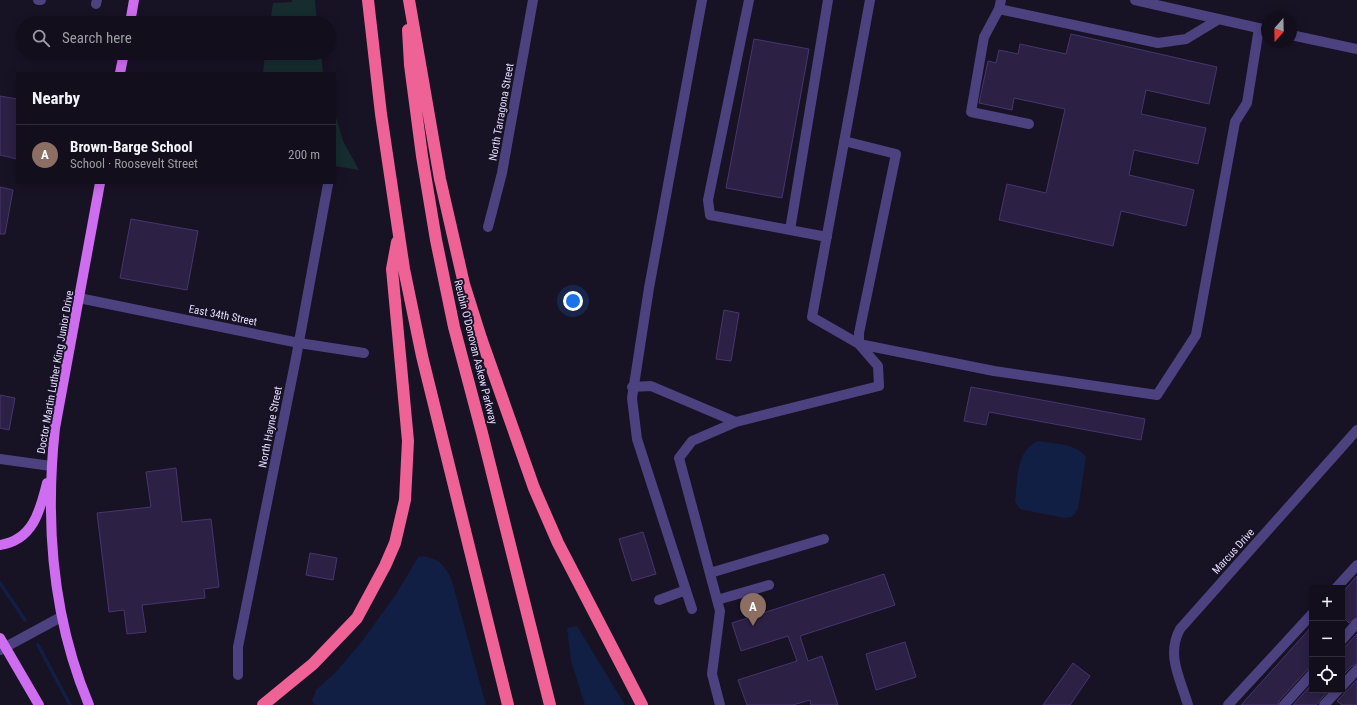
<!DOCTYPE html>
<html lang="en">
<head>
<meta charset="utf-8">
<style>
	:root { --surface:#120e1c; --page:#1b1725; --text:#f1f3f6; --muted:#9c9ca3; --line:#312e3b; --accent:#1bbae6 }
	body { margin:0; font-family:"Roboto Condensed",sans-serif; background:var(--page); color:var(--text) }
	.controls { position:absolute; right:12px; bottom:12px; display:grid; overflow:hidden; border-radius:0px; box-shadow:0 2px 10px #0003 }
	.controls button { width:36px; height:36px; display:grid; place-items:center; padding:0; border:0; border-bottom:1px solid var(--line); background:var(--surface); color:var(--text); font:20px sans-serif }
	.compass { position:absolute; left:1261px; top:12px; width:36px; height:36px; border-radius:50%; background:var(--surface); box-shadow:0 2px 10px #0003; rotate:200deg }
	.you { position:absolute; left:573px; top:301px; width:14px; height:14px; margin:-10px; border:3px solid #fff; border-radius:50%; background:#1a73e8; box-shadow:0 0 0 6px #1a73e833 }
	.badge { display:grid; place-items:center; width:26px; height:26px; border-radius:50%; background:var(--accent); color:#fff; font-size:13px; font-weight:700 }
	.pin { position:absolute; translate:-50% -33px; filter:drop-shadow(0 1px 2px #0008) }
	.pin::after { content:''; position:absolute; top:21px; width:14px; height:12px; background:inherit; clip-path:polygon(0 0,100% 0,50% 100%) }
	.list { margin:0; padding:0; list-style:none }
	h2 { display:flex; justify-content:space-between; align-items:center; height:52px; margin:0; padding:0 16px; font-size:17px }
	h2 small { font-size:13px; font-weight:400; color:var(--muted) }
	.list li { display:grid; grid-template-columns:26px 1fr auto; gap:12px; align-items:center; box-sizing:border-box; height:60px; padding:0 16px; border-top:1px solid var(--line) }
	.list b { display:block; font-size:15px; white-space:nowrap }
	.list p { margin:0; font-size:13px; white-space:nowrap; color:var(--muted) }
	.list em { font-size:13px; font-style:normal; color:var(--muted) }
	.icon { flex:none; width:22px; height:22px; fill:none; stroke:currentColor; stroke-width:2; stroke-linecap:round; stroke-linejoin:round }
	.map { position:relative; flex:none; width:1357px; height:705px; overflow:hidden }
	.search { position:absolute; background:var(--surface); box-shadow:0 2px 10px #0003; left:16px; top:16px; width:320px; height:44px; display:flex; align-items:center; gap:10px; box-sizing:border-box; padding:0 14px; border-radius:22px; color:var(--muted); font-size:15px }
	.panel { position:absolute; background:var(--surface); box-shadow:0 2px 10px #0003; left:16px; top:72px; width:320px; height:112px; border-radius:0px }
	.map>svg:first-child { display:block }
	.green { fill:#162c2f }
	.water { fill:#121f44 }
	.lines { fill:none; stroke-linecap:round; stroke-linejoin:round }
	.stream { stroke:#121f44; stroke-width:3.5 }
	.building { fill:#2c2044; stroke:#47356e }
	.minor { stroke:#4c427f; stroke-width:10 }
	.major { stroke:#ce6def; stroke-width:10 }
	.highway { stroke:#ee6295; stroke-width:12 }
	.labels { text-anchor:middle; stroke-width:4; stroke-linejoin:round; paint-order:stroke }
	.street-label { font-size:11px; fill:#e2dafb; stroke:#181225 }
</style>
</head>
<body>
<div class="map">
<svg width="1357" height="705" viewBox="0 0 1357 705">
	<rect width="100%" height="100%" fill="#181225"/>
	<path class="green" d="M292 0H315L317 23H270L273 3 292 2Z
		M265 53H321L323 73H263Z
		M335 114 343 141 359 170 335 166Z"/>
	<path class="water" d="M1038 441C1054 444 1076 443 1086 457L1078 509 1072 517 1064 518 1020 509 1015 502C1018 481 1015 451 1038 441Z
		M419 556C438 558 442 562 451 578L486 705H315L312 701 316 690 336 672 363 640 396 594Z
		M577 626 625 705H585L571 661 567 628Z"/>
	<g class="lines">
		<path class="stream" d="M0 583 25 620
			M38 645 70 705"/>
	</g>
	<path class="building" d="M1071 34 1217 67 1209 104 1146 90 1141 114 1206 128 1198 164 1134 150 1129 175 1194 190 1186 226 1121 211 1113 246 999 220 1007 184 1046 193 1065 109 1014 98 1012 110 979 103 988 61 996 63 999 50 1018 54 1020 44 1066 54Z
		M754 39 809 49 782 198 726 188Z
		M0 96 17 99V159L0 155Z
		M0 187 13 190 5 234H0Z
		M131 219 198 231 187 290 120 278Z
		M724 310 739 313 731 361 716 359Z
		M971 387 1145 419 1141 440 989 412 986 425 964 421Z
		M0 395 15 398 9 430 0 428Z
		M176 468 182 522 211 519 219 587 204 589 205 598 142 605 146 632 127 634 124 610 109 612 97 513 151 507 146 472Z
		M643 532 656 574 632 581 619 539Z
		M310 553 337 558 333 580 306 575Z
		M884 574 895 605 800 636 808 661 822 656 838 705H811L810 700 793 705H747L738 680 797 661 788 636 741 651 732 623Z
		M1357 576V617L1349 623 1342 616V593Z
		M1312 626V668L1307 670 1279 701 1278 705H1241Z
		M1357 634V664L1352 666 1342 676V650Z
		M905 642 916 677 876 690 866 654Z
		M1073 663 1090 676 1070 705H1043Z
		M1357 680V705H1342L1337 701Z
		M1312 684V690H1329L1316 705H1293Z"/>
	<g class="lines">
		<path class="minor" d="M38 0H41
			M749 0 708 200 710 215 827 237
			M1001 0 999 9 1158 43 1186 39 1219 19
			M1135 0 1267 30
			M96 4 97 0
			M999 9 984 37 971 112 1029 124
			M1291 35 1357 49
			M844 141 896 154 859 333V344L994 371 1157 395 1196 335 1235 122 1247 103 1259 28
			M488 227 502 173 533 0
			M790 230 828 0
			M79 298 299 343 364 353
			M632 387 651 386 736 422 879 386 878 366 859 344 812 317 870 0
			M0 459 51 466
			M710 573 824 539
			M1336 588 1357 565
			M659 600 686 590
			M717 600 769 585
			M692 609 637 439 632 398 649 288 702 0
			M1342 640 1357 623
			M0 650 61 617
			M238 675V647L296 358 328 184
			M1342 686 1357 670
			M720 705 712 674 720 611 679 458 692 441 736 422
			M1188 705C1180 678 1166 655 1180 629L1357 430
			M1228 705 1312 614
			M1284 705 1312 674
			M1324 705 1338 690"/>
		<path class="major" d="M130 23 134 0
			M120 73 124 53
			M0 545C33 540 40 511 47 483
			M0 638 39 705
			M89 705C52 617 45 522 55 428L100 183"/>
		<path class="highway" d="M368 0 381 114 404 269 422 356 508 705
			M409 0 440 179 464 284 481 338 534 488 558 543 642 705
			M408 30 410 65 422 156 436 240 454 327 482 433 550 705
			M263 705 313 664 357 618 385 566 395 543 405 500 408 441 392 269 397 242"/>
	</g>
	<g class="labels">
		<g class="street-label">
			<text transform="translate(501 112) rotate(-80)" y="4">North Tarragona Street</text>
			<text transform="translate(223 315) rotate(11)" y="4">East 34th Street</text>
			<text transform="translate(476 352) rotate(76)" y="4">Reubin O'Donovan Askew Parkway</text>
			<text transform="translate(55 372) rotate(-80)" y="4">Doctor Martin Luther King Junior Drive</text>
			<text transform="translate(270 427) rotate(-79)" y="4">North Hayne Street</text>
			<text transform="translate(1233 551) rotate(-48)" y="4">Marcus Drive</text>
		</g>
	</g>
</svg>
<div class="controls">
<button>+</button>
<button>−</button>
<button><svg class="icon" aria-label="locate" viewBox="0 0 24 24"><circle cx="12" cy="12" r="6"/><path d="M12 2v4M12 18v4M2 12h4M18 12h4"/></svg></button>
</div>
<svg class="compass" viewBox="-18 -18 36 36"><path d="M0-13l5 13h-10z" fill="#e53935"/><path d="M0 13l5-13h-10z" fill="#9c9ca3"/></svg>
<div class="you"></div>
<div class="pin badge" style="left:753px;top:626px;background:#8d6e63">A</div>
<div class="search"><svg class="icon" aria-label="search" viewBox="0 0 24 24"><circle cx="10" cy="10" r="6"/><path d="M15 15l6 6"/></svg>Search here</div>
<section class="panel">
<h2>Nearby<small></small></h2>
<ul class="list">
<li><span class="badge" style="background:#8d6e63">A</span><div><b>Brown-Barge School</b><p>School · Roosevelt Street</p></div><em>200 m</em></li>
</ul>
</section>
</div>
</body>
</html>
